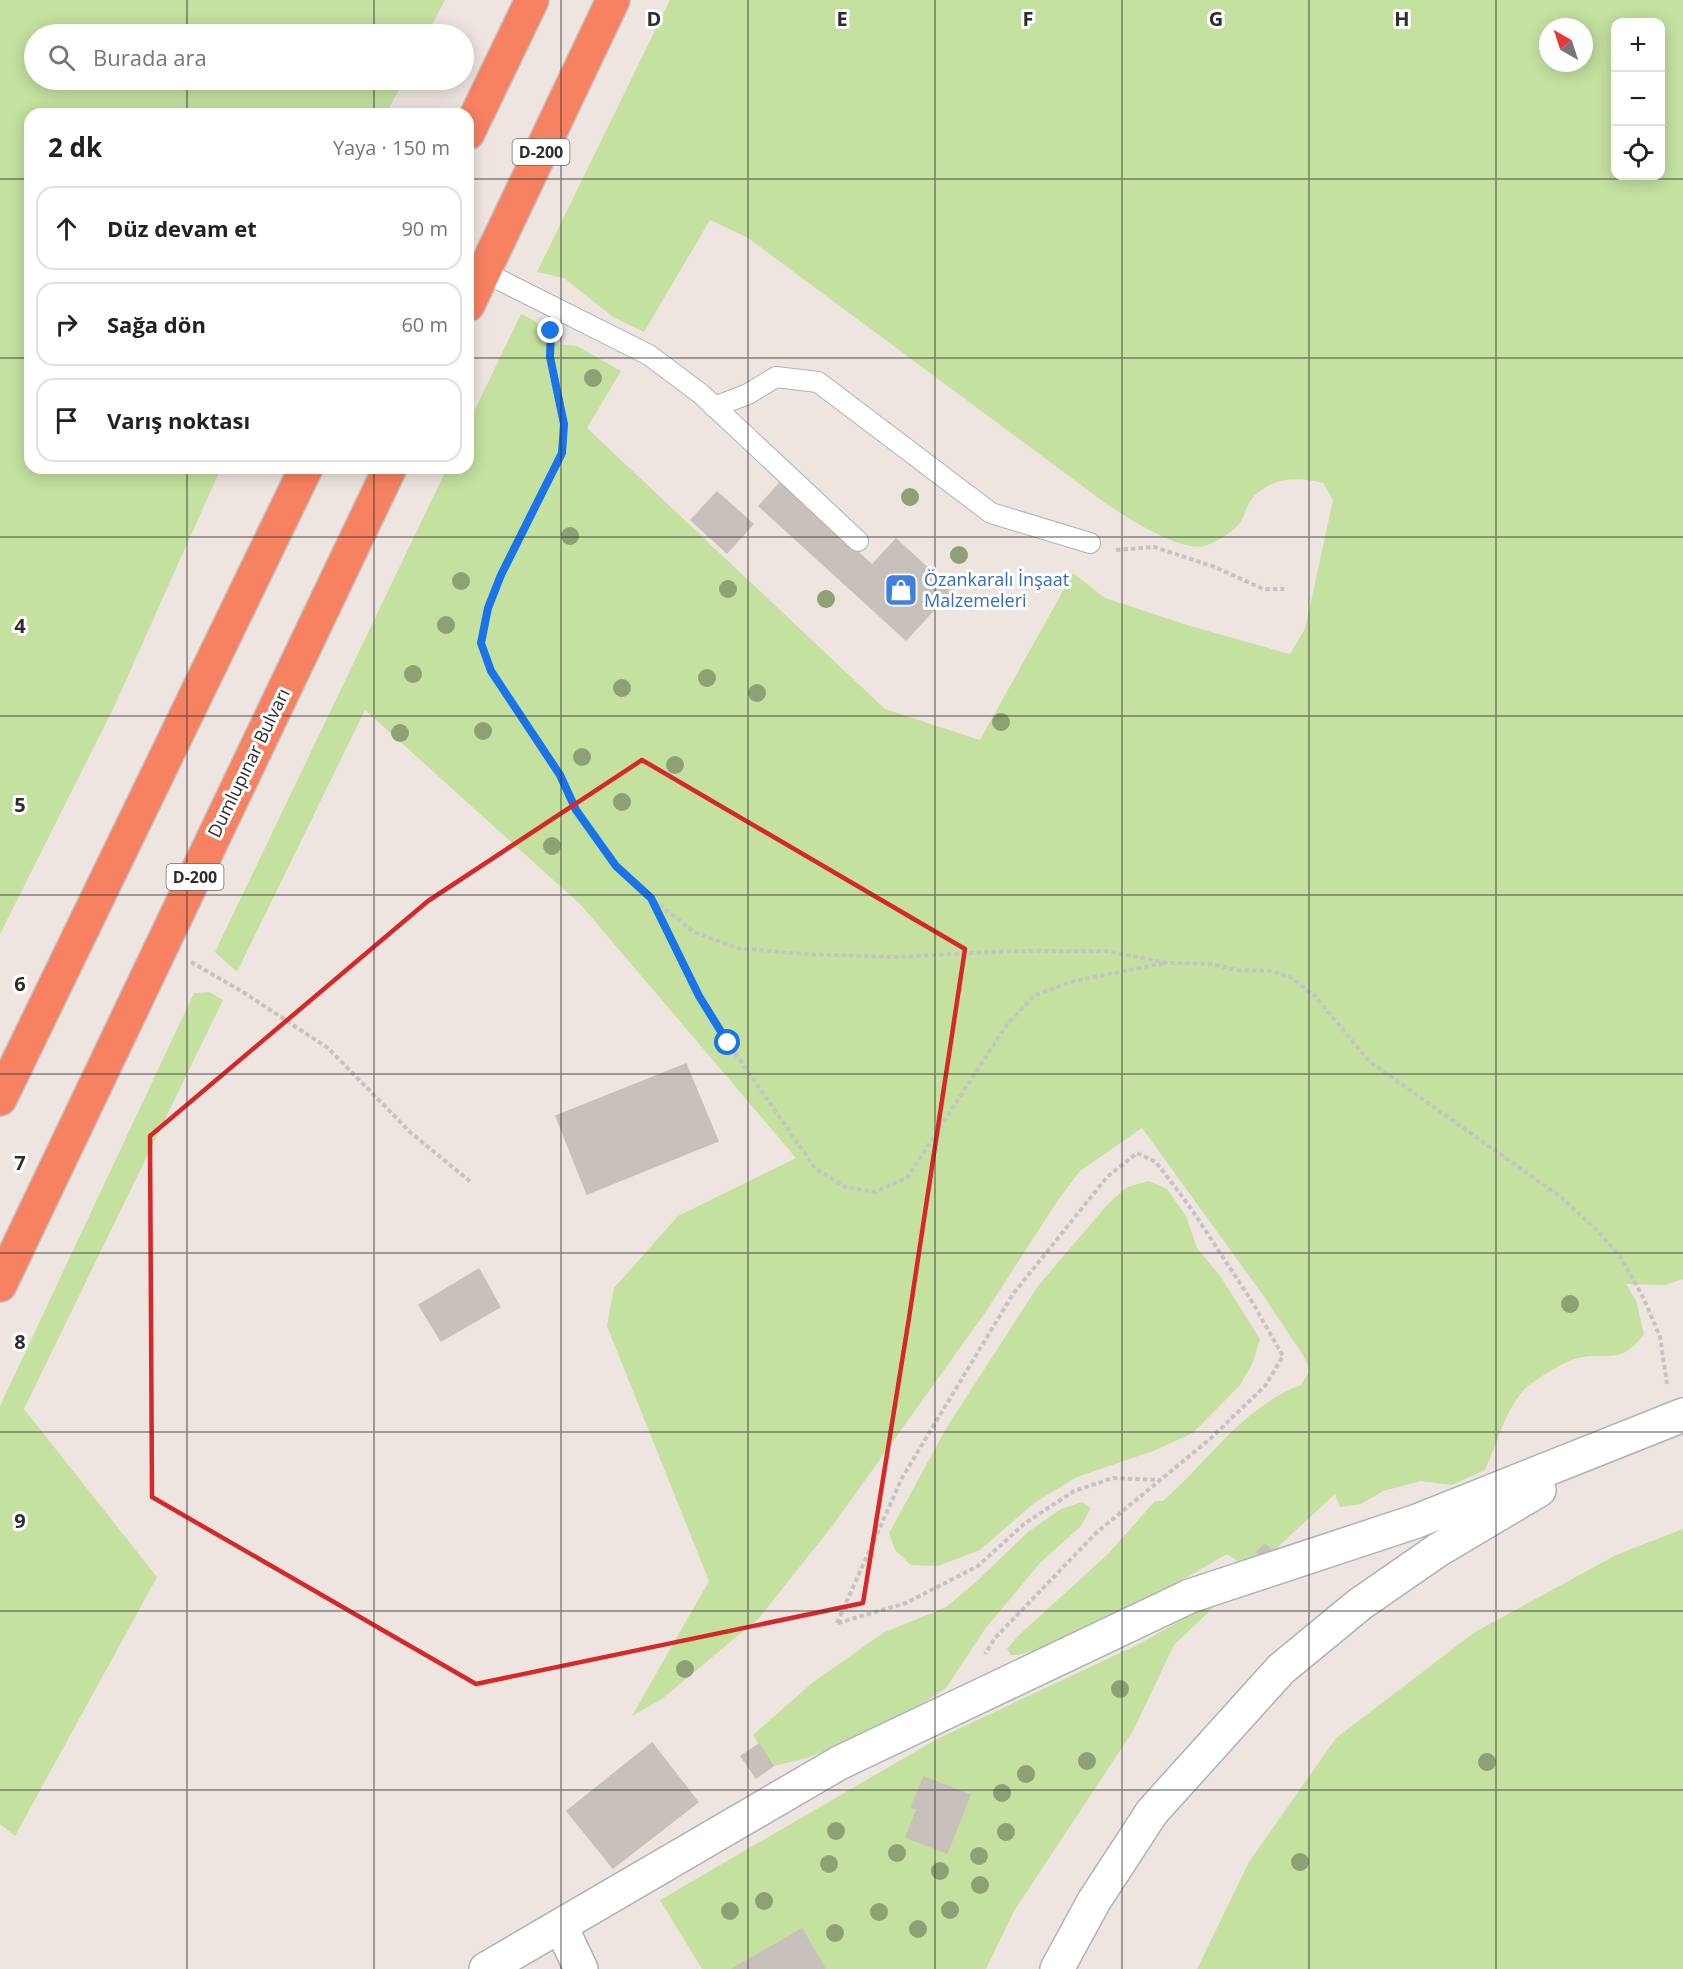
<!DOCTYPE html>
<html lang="tr">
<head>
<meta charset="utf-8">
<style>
	:root { --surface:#fff; --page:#f2f2f2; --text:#222; --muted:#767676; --line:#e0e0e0 }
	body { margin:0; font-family:"Open Sans",sans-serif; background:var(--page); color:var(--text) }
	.controls { position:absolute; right:18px; top:18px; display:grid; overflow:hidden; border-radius:12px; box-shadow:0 3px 15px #0003 }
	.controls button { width:54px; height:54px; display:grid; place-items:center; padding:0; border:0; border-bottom:2px solid var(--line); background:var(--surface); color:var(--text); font:30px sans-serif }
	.compass { position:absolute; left:1539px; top:18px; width:54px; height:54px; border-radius:50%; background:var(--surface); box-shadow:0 3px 15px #0003; rotate:321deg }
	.stop { position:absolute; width:18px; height:18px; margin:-14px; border:4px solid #1a73e8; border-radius:50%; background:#fff }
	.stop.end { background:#1a73e8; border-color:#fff; box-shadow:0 2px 6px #0008 }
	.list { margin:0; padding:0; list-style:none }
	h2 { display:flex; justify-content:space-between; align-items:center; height:78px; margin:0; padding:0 24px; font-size:26px }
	h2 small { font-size:20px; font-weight:400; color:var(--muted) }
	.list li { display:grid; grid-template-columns:39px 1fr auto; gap:18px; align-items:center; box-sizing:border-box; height:84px; margin:0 12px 12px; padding:0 12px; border:2px solid var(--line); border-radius:18px }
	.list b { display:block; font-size:22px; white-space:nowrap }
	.list em { font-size:20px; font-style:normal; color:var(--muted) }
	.icon { flex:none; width:33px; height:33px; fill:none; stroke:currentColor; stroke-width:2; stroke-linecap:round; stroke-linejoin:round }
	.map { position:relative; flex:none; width:1683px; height:1969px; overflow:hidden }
	.search { position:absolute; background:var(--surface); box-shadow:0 3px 15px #0003; left:24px; top:24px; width:450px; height:66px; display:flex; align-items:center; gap:15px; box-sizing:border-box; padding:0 21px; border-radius:33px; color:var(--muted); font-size:22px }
	.panel { position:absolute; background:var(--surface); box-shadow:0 3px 15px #0003; left:24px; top:108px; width:450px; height:366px; border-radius:18px }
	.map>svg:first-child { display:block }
	.green { fill:#c4e1a0; fill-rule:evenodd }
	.building { fill:#c7c0bb; stroke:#c9c0ba; stroke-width:1.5 }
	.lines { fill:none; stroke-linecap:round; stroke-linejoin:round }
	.lane-casing { stroke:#adb2b9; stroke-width:22 }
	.street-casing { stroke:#adb2b9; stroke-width:36 }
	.highway-casing { stroke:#c4c4c4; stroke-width:36 }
	.path { stroke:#c4c4c4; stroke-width:4; stroke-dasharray:4.5 3; stroke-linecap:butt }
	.lane { stroke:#fff; stroke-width:20 }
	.street { stroke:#fff; stroke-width:33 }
	.highway { stroke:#f78262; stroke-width:33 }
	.tree { fill:#8da175 }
	.route { stroke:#1a73e8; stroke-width:8 }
	.marked { fill:none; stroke:#d62828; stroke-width:4.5; stroke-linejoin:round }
	.grid { fill:none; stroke:#2d2d2d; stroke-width:1.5; stroke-opacity:0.55 }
	.labels { text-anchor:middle; stroke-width:6; stroke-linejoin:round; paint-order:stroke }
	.shield { fill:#fff; stroke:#6c6c6c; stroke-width:1.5 }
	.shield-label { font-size:16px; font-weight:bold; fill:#2d2d2d }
	.shop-label { font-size:18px; fill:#366cbe; stroke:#fff; text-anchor:start }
	.street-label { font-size:18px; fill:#2d2d2d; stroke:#fff }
	.grid-label { font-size:20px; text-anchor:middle; font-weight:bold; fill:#2d2d2d; stroke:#fff; stroke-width:6; stroke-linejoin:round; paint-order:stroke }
</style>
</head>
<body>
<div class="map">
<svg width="1683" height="1969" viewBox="0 0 1683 1969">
	<rect width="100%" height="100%" fill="#eee5e0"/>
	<path class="green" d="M0 0H445L427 34H34V80H404L386 114H30V468H221L114 707 0 934Z
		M670 0H1683V1279L1665 1285 1626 1284 1636 1301 1644 1334C1619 1368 1605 1350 1574 1359 1564 1362 1529 1383 1523 1391 1504 1413 1497 1444 1485 1470L1452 1485 1421 1481 1383 1491 1361 1504 1340 1507 1335 1494 1252 1571 1227 1554 1161 1592 1042 1649C1031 1650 1022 1656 1011 1655L1007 1649 1018 1636 1109 1553 1155 1501H1163C1208 1462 1242 1407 1301 1385L1310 1370 1303 1355 1263 1295 1142 1128 1080 1171 1058 1200 987 1310 833 1525 759 1618 662 1699 632 1716 709 1581 607 1326 614 1288 678 1216 796 1158 581 905 365 710 237 972 215 952 447 468H468V424L521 314 535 321 553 344 577 346 621 371 587 428 885 709 980 740 1073 573 1105 598 1190 626 1290 654 1305 629 1333 500 1323 483C1299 477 1275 476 1254 496 1247 503 1245 516 1239 524 1231 533 1216 543 1204 546 1180 552 1128 518 1108 505L748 238 710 220 644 332 613 317 564 278 537 272ZM1616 22H1660V176H1616ZM1548 27H1584V63H1548Z
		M209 992 223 1000 24 1409 157 1577 15 1836 0 1824V1406L194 993Z
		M1149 1181 1167 1189 1186 1216 1197 1248 1221 1277 1260 1339 1253 1362 1240 1385 1193 1433 1153 1451 1077 1477 1034 1503 980 1550 938 1566 911 1565 895 1550 889 1533 947 1427 1038 1286 1107 1205 1127 1187Z
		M1082 1502 1091 1508 1081 1526 1040 1563 985 1629 946 1688 905 1715 808 1758 773 1766 753 1735 812 1683 883 1633 946 1607 976 1582 1028 1532 1061 1509Z
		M1683 1529V1969H1197L1249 1862 1336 1738 1475 1632 1616 1555Z
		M1219 1602 1174 1645 1133 1731 1014 1911 986 1969H702L660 1900 937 1739 1137 1645 1194 1613Z"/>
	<path class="building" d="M781 482 872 565 850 589 759 506Z
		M717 492 753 524 727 553 691 520Z
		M896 539 952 590 906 640 850 589Z
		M686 1064 718 1141 587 1194 556 1116Z
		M479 1269 500 1307 441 1341 419 1305Z
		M1265 1544 1273 1551 1263 1560 1257 1552Z
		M652 1743 698 1802 613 1868 567 1811Z
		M759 1744 773 1766 756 1778 741 1756Z
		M924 1777 970 1795 947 1853 906 1837 917 1809 911 1807Z
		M802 1929 825 1969H732Z"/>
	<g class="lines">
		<g class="lane-casing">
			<path id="lane" d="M484 272 649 355 701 394 858 541
				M714 407 748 394 776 377 818 382 991 513 1090 543"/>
		</g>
		<g class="street-casing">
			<path id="street" d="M561 1927 581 1969
				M486 1969 839 1763 1190 1596 1417 1521 1683 1415
				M1057 1969 1094 1901 1152 1812 1281 1669 1360 1604 1438 1550 1539 1490"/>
		</g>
		<g class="highway-casing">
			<path id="highway" d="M468 133 532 0
				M468 305 613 0
				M0 1099 306 468
				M0 1285 390 468"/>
		</g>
		<path class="path" d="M551 337 550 357 564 424 562 453 501 575 488 608 481 643 491 671 560 775 576 810 616 866 651 898 694 932 737 948 801 954 894 957 1012 951H1107L1168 963 1211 964 1236 970 1272 971 1290 977 1315 996 1369 1061 1562 1198 1598 1231 1622 1259 1644 1299 1660 1337 1667 1384
			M1116 550 1154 547 1215 567 1263 589H1284
			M653 902 699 996 728 1043 815 1168 845 1187 875 1192 907 1178 1008 1023 1035 995 1074 981 1165 963
			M191 962 243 992 328 1048 411 1133 472 1183
			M837 1623 902 1478 1013 1294 1107 1177 1137 1153 1156 1162 1190 1207 1251 1300 1283 1356 1265 1386 1211 1438 1096 1533 995 1638 985 1654
			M838 1623 906 1603 978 1566 1024 1524 1074 1491 1113 1478 1159 1480"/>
		<use href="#lane" class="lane"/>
		<use href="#street" class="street"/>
		<use href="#highway" class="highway"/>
	</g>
	<g class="tree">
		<circle cx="593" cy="378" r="9"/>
		<circle cx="910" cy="497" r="9"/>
		<circle cx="570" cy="536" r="9"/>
		<circle cx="959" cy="555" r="9"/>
		<circle cx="461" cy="581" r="9"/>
		<circle cx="728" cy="589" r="9"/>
		<circle cx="826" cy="599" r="9"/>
		<circle cx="446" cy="625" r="9"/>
		<circle cx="413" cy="674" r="9"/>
		<circle cx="707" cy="678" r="9"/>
		<circle cx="622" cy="688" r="9"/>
		<circle cx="757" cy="693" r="9"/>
		<circle cx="1001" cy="722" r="9"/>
		<circle cx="483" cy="731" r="9"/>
		<circle cx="400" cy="733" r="9"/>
		<circle cx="582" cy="757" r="9"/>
		<circle cx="675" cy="765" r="9"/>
		<circle cx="622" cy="802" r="9"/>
		<circle cx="552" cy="846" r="9"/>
		<circle cx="1570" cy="1304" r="9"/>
		<circle cx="685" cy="1669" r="9"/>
		<circle cx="1120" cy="1689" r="9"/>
		<circle cx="1087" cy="1761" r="9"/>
		<circle cx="1487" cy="1762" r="9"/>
		<circle cx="1026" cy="1774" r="9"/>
		<circle cx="1002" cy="1793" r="9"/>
		<circle cx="836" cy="1831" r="9"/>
		<circle cx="1006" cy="1832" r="9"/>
		<circle cx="897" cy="1853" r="9"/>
		<circle cx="979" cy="1856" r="9"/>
		<circle cx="1300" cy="1862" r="9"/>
		<circle cx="829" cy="1864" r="9"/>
		<circle cx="940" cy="1871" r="9"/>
		<circle cx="980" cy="1885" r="9"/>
		<circle cx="764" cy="1901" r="9"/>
		<circle cx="950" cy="1910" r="9"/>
		<circle cx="730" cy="1911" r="9"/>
		<circle cx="879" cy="1912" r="9"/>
		<circle cx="918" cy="1929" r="9"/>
		<circle cx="835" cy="1933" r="9"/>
	</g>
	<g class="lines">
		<path class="route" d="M551 331 550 357 564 424 562 453 501 575 488 608 481 643 491 671 560 775 576 810 616 866 651 898 699 996 728 1043"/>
	</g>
	<path class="marked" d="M642 760 965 949 909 1318 863 1603 476 1684 152 1497 150 1136 428 901Z"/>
	<path class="grid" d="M187 0V34M374 0V34M561 0V1969M748 0V1969M935 0V1969M1122 0V1969M1309 0V1969M1496 0V1969M187 80V114M374 80V114M0 179H30M468 179H1683M0 358H30M468 358H1683M187 468V1969M374 468V1969M0 537H1683M0 716H1683M0 895H1683M0 1074H1683M0 1253H1683M0 1432H1683M0 1611H1683M0 1790H1683"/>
	<defs>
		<g id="shop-square" transform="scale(1.725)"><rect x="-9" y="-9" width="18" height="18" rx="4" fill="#3f7fe0" stroke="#fff"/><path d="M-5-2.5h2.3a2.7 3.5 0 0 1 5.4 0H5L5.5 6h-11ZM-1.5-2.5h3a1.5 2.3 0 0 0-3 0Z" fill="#fff"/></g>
	</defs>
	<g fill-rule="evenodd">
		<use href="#shop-square" x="901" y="590"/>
	</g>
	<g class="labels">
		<g class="shield">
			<rect x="512.5" y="139" width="57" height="26" rx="4.5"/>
			<rect x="166.5" y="864" width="57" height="26" rx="4.5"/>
		</g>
		<g class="shield-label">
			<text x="541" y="158">D-200</text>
			<text x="195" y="883">D-200</text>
		</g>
		<g class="shop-label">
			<text x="924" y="586">Özankaralı İnşaat<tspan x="924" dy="21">Malzemeleri</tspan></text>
		</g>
		<g class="street-label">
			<text transform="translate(249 763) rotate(-64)" y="6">Dumlupınar Bulvarı</text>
		</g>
	</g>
	<g class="grid-label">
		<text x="654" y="26">D</text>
		<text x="842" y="26">E</text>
		<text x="1028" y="26">F</text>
		<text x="1216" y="26">G</text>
		<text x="1402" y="26">H</text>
		<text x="20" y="633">4</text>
		<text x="20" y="812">5</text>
		<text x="20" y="991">6</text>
		<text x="20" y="1170">7</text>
		<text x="20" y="1349">8</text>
		<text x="20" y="1528">9</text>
	</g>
</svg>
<div class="controls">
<button>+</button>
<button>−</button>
<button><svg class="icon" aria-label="locate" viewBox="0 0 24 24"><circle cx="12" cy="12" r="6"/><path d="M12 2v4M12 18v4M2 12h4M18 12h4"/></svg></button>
</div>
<svg class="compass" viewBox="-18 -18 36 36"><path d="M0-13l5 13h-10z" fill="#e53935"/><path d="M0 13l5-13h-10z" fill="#767676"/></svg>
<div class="stop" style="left:728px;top:1043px"></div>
<div class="stop end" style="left:551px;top:331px"></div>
<div class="search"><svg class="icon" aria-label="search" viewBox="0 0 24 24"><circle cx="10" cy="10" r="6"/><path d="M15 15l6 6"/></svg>Burada ara</div>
<section class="panel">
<h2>2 dk<small>Yaya · 150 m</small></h2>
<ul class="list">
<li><svg class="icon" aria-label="ahead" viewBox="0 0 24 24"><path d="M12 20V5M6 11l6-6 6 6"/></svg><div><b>Düz devam et</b></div><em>90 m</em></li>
<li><svg class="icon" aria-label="right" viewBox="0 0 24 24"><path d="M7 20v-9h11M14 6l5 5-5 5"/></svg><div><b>Sağa dön</b></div><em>60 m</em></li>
<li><svg class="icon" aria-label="arrive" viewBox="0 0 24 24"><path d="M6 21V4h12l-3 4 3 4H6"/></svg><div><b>Varış noktası</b></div></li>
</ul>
</section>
</div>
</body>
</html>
